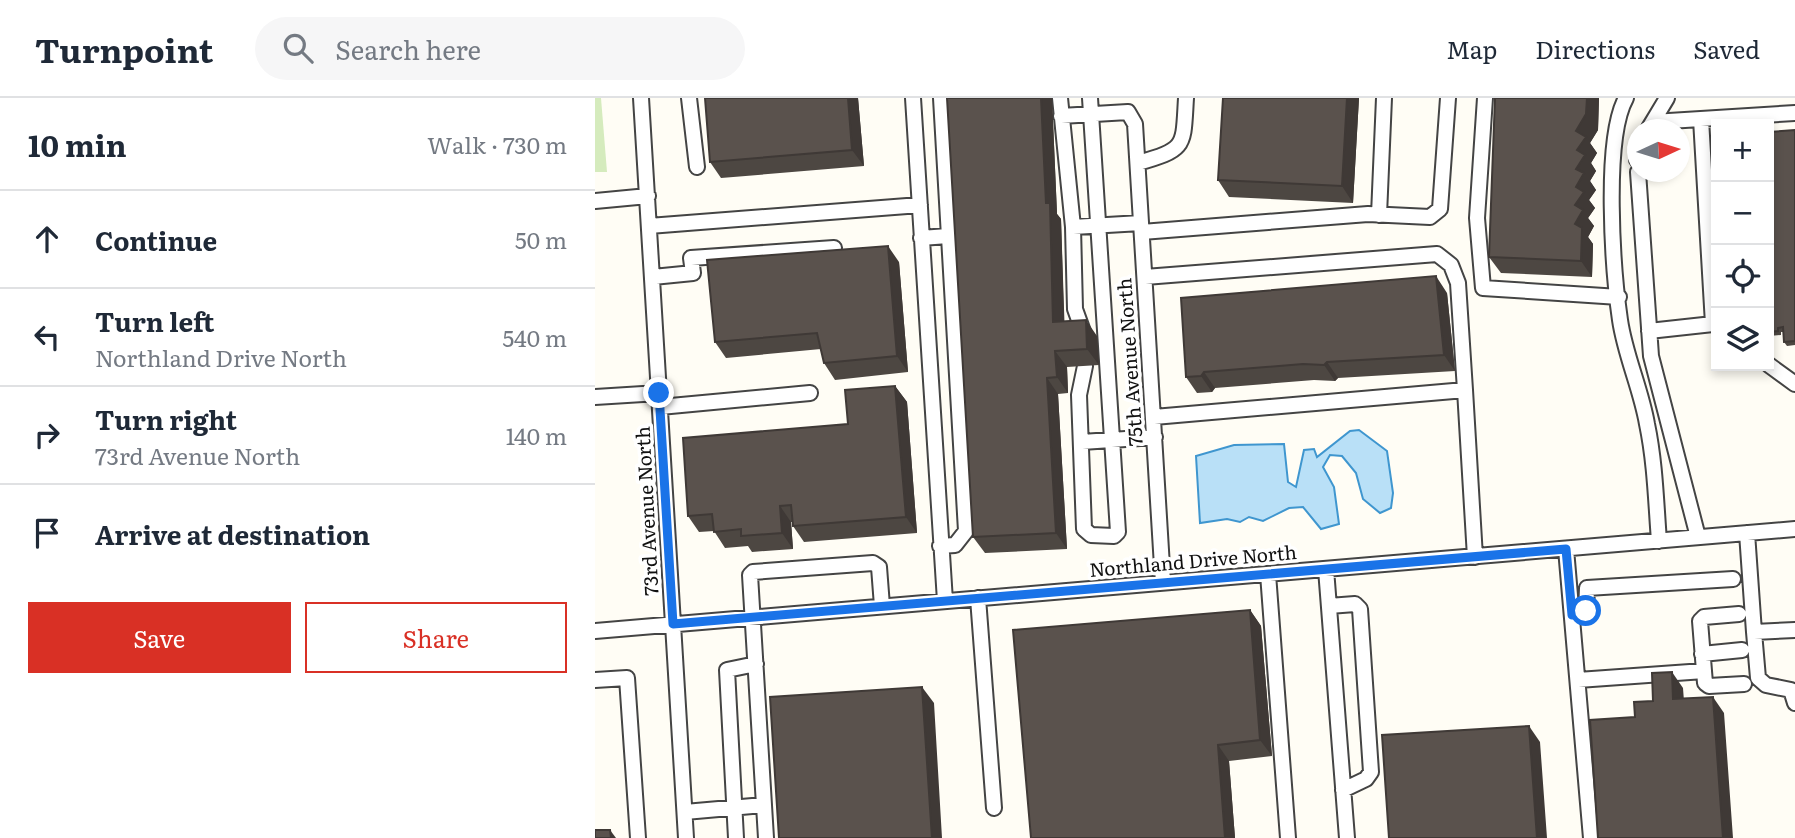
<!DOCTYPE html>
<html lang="en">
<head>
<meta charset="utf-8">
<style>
	:root { --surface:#fff; --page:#f6f6f7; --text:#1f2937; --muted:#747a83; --line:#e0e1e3; --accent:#d93025 }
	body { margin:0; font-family:Literata,serif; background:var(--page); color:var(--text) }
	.controls { position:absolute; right:21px; top:21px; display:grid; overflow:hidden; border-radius:0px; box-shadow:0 4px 10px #0003 }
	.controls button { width:63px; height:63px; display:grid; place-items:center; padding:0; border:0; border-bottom:2px solid var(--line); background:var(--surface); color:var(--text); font:35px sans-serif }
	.compass { position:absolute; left:1032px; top:21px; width:63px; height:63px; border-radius:50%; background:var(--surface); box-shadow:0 4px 10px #0003; rotate:86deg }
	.stop { position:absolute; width:21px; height:21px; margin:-16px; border:5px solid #1a73e8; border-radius:50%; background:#fff }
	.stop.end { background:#1a73e8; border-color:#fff; box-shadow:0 2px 7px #0008 }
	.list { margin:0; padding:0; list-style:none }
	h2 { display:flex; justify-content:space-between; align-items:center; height:91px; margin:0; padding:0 28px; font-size:30px }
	h2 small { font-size:23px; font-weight:400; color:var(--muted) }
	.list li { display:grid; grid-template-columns:46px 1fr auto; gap:21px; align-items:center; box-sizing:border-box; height:98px; padding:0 28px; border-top:2px solid var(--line) }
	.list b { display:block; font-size:26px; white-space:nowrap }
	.list p { margin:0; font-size:23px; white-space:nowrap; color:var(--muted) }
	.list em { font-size:23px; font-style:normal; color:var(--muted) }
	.actions { display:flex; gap:14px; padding:21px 28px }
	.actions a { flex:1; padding:16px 0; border:2px solid var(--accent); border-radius:0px; text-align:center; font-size:24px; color:var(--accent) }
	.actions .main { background:var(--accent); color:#fff }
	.icon { flex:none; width:38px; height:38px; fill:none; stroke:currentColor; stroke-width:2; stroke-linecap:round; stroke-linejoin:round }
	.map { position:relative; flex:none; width:1200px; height:740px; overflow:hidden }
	header { display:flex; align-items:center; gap:42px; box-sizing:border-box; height:98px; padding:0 35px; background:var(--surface); border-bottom:2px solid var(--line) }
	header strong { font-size:33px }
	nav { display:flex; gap:38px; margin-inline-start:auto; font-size:24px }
	.search { width:490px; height:63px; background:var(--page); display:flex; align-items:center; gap:18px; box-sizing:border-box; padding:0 24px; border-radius:38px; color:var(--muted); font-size:26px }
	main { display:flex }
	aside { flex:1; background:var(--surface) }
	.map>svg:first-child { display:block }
	.green { fill:#d5ebbd }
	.water { fill:#b9e0f7; stroke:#3f96cf; stroke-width:2 }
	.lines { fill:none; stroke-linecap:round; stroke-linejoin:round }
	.minor-casing { stroke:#444; stroke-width:18 }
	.minor { stroke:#fff; stroke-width:14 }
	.wall { fill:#4d4742 }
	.shaded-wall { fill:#3f3936 }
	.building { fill:#5a524d; stroke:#3f3936; stroke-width:2 }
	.route { stroke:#1a73e8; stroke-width:9 }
	.labels { text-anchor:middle; stroke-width:7; stroke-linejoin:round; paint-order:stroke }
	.street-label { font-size:19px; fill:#111; stroke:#fff }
</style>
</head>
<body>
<header>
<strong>Turnpoint</strong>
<div class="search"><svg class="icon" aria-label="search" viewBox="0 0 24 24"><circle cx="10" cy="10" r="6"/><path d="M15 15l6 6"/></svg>Search here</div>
<nav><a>Map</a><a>Directions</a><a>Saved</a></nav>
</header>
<main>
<aside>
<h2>10 min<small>Walk · 730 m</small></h2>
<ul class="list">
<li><svg class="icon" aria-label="ahead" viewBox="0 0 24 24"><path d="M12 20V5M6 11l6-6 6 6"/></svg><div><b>Continue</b></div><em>50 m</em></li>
<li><svg class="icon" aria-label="left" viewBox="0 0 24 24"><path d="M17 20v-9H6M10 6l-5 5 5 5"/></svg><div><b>Turn left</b><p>Northland Drive North</p></div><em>540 m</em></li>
<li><svg class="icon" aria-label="right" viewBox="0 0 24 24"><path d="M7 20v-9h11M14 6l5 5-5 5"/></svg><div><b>Turn right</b><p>73rd Avenue North</p></div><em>140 m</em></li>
<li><svg class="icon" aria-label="arrive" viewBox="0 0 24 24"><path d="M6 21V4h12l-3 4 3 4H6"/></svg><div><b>Arrive at destination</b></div></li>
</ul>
<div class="actions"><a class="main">Save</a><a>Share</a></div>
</aside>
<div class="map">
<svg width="1200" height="740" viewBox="0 0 1200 740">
	<rect width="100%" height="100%" fill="#fffdf5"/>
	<path class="green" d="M0 0H6L12 74H0Z"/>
	<path class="water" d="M764 332 792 353 798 395 796 410 785 415 768 401 761 375 747 358 735 357 728 369 739 389 744 426 726 431 708 409 694 410 668 423 654 419 645 424 632 421 605 425 601 358 639 347 689 346 693 384 701 389 709 352 719 351 722 359 755 333Z"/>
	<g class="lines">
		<g class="minor-casing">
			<path id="minor" d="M46 0 91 740
				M94 0 102 69
				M318 0 350 503
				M465 0 478 129 480 211 490 239
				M890 0 882 120 888 190 1024 199
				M1031 0C1008 41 1018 174 1025 222 1030 257 1046 291 1052 326 1060 364 1061 404 1064 443
				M466 18 533 14 540 26 568 485
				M1058 24 1200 15
				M1054 30 1072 0
				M1042 49V62
				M543 65C592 51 588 49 591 0
				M1043 74 1056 258 1103 439
				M0 103 53 98
				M784 117 789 0
				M54 128 325 107
				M478 129 546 125
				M547 134 773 116 835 119 845 111 853 0
				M326 140 353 138
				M58 179 98 175 96 160 239 150
				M550 179 842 156 856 167 863 185 870 292
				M1054 233 1118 226 1106 21
				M1174 267 1200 286
				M490 268 484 297 489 431 496 437 519 438 523 434 495 0
				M0 299 64 295
				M65 309 215 295
				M559 319 870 292 880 459
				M487 344 560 339
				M1152 435 1159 534 1200 532
				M345 448 360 447 371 433 346 0
				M971 451 996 740
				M731 471 752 740
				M673 476 693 740
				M383 500 399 710
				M734 508 760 506 765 511 776 674 771 681 748 692
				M977 517 991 513 992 490 1138 481
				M0 533 1200 431
				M1159 534 1163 580 1171 587 1196 592 1200 605
				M1107 556 1147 552
				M1109 573 1105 523 1109 519 1144 516
				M0 582 32 580 43 740
				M983 582 1109 573 1110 585 1114 588 1149 586
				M90 714 169 707
				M141 740 132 572 161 566
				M171 740 155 477 158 474 278 465 284 469 287 508"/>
		</g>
		<use href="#minor" class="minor"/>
	</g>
	<path class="wall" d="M263 0 269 68 126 80 115 64Z
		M352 0H457L462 116 466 121 469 223 502 238 504 267 472 269 473 295 463 296 472 451 390 455 378 439Z
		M764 0 758 105 634 99 623 82Z
		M900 0H1004L1003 32 995 45 1002 55 996 65 1001 73 995 83 1001 92 994 102 1000 110 993 120 999 128 993 139 998 146 997 179 906 175 894 159Z
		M1200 32V247L1192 248 1189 244 1188 234H1186V237L1174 238V34Z
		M304 164 313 274 240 282 229 265 226 251 131 260 120 244Z
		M852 195 860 273 743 280 740 283 719 282 620 290 617 294 602 295 591 279Z
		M300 288 312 304 322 435 209 444 198 428 197 424H196L198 451 157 454 153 448 130 450 119 433 104 434 93 418 253 326Z
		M655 512 666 528 677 658 634 663 640 740H436Z"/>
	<path class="shaded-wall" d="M253 0H263L269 68 257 52Z
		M446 0H457L462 116 466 121 470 240 458 224Z
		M752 0H764L758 105 747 88Z
		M992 0H1004L1003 32 995 45 1002 55 996 65 1001 73 995 83 1001 92 994 102 1000 110 993 120 999 128 993 139 998 146 997 179 986 163 980 126 982 52 981 33Z
		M293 148 304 164 313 274 302 258Z
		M841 178 852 195 860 273 849 257Z
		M491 222 502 238 504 267 492 251Z
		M460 253 472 269 473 295 462 279Z
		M732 264 743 280 740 283 729 267Z
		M609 274 620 290 617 294 606 278Z
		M452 280 463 296 472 451 461 435Z
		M300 288 312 304 322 435 311 419Z
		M185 408 196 424 198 451 187 435Z
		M655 512 666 528 677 658 665 642Z
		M1077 574 1088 590 1090 617 1078 601Z
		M327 589 339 605 347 740H337Z
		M1118 599 1129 615 1138 740H1128Z
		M934 628 945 644 952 740H942Z
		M623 647 634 663 640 740H630Z
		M15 732 21 740H16Z"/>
	<path class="building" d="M110 0H253L257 52 115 64Z
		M352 0H446L451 105H455L458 224 491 222 492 251 460 253 462 279 452 280 461 435 378 439Z
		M628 0H752L747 88 623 82Z
		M900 0H992L991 16 981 33 991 39 982 52 990 57 981 71 989 75 981 89 989 94 980 107 988 112 980 126 987 130 986 163 894 159Z
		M1200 32V243L1189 244 1188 229 1183 230V233L1174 234V34Z
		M293 148 302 258 229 265 222 235 120 244 112 162Z
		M841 178 849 257 732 264 729 267 708 266 609 274 606 278 591 279 586 200Z
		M300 288 311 419 198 428 196 407 185 408 187 435 146 438V431L119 434 117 416 93 418 88 340 253 326 250 292Z
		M655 512 665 642 623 647 630 740H436L418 532Z
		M1077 574 1078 601 1118 599 1128 740H1003L995 622 1040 619 1039 604 1058 603 1057 575Z
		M327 589 337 740H184L175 599Z
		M934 628 942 740H794L787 637Z
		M0 732H15L16 740H0Z"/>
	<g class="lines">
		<path class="route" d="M64 295 78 526 971 451 977 517 991 513"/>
	</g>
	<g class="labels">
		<g class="street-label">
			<text transform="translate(535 264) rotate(-94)" y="7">75th Avenue North</text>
			<text transform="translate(52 413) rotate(-93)" y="7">73rd Avenue North</text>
			<text transform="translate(598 463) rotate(-5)" y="7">Northland Drive North</text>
		</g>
	</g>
</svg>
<div class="controls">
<button>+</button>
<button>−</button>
<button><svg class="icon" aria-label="locate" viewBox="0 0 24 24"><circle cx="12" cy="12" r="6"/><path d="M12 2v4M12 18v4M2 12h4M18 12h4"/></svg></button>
<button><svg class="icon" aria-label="layers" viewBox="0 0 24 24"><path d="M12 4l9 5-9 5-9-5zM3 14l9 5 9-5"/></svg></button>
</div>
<svg class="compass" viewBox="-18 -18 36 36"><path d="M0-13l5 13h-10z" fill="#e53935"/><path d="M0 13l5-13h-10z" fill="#747a83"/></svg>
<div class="stop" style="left:991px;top:513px"></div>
<div class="stop end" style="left:64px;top:295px"></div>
</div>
</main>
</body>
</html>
